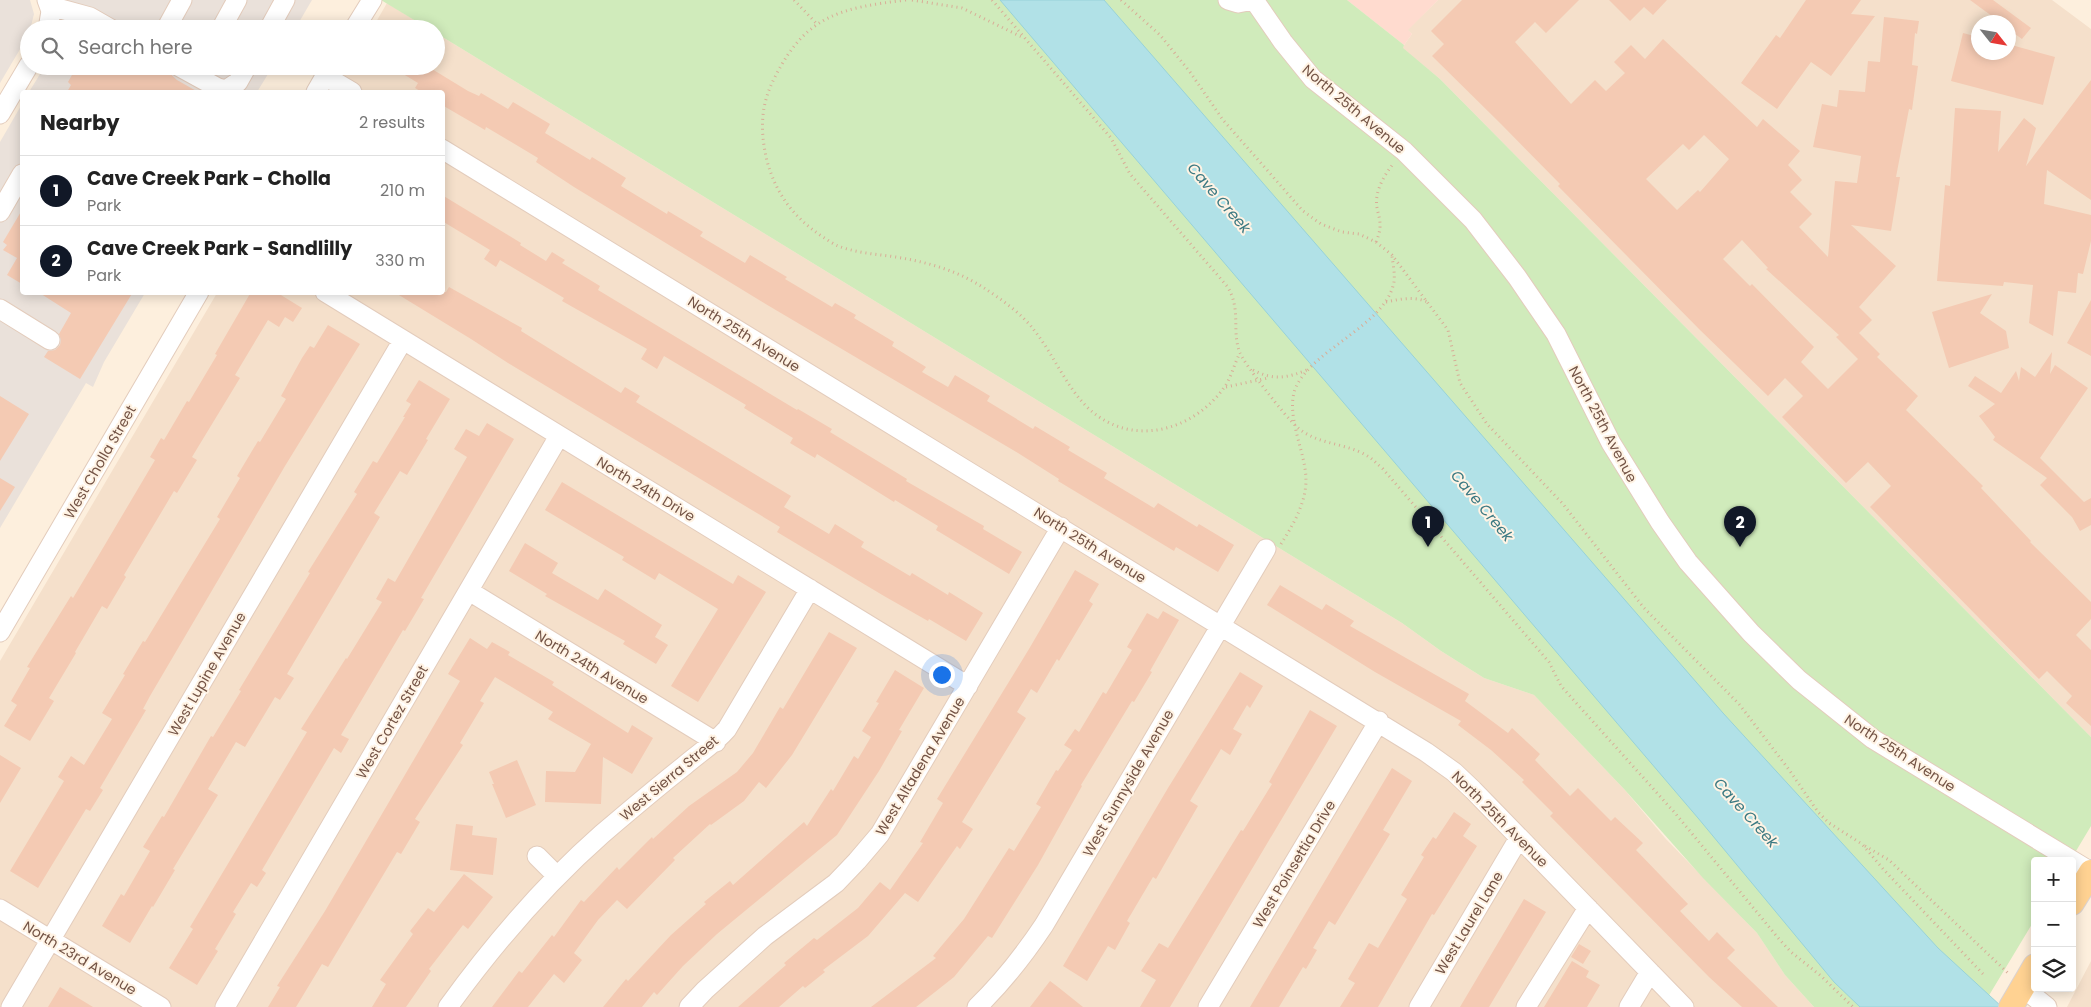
<!DOCTYPE html>
<html lang="en">
<head>
<meta charset="utf-8">
<style>
	:root { --surface:#fff; --page:#f6f6f6; --text:#222; --muted:#767676; --line:#e0e0e0; --accent:#111827 }
	body { margin:0; font-family:Poppins,sans-serif; background:var(--page); color:var(--text) }
	.controls { position:absolute; right:15px; bottom:15px; display:grid; overflow:hidden; border-radius:5px; box-shadow:0 2px 12px #0003 }
	.controls button { width:45px; height:45px; display:grid; place-items:center; padding:0; border:0; border-bottom:1px solid var(--line); background:var(--surface); color:var(--text); font:25px sans-serif }
	.compass { position:absolute; left:1971px; top:15px; width:45px; height:45px; border-radius:50%; background:var(--surface); box-shadow:0 2px 12px #0003; rotate:121deg }
	.you { position:absolute; left:941px; top:674px; width:18px; height:18px; margin:-12px; border:4px solid #fff; border-radius:50%; background:#1a73e8; box-shadow:0 0 0 8px #1a73e833 }
	.badge { display:grid; place-items:center; width:32px; height:32px; border-radius:50%; background:var(--accent); color:#fff; font-size:16px; font-weight:700 }
	.pin { position:absolute; translate:-50% -41px; filter:drop-shadow(0 1px 2px #0008) }
	.pin::after { content:''; position:absolute; top:26px; width:18px; height:15px; background:inherit; clip-path:polygon(0 0,100% 0,50% 100%) }
	.list { margin:0; padding:0; list-style:none }
	h2 { display:flex; justify-content:space-between; align-items:center; height:65px; margin:0; padding:0 20px; font-size:21px }
	h2 small { font-size:16px; font-weight:400; color:var(--muted) }
	.list li { display:grid; grid-template-columns:32px 1fr auto; gap:15px; align-items:center; box-sizing:border-box; height:70px; padding:0 20px; border-top:1px solid var(--line) }
	.list b { display:block; font-size:19px; white-space:nowrap }
	.list p { margin:0; font-size:16px; white-space:nowrap; color:var(--muted) }
	.list em { font-size:16px; font-style:normal; color:var(--muted) }
	.icon { flex:none; width:28px; height:28px; fill:none; stroke:currentColor; stroke-width:2; stroke-linecap:round; stroke-linejoin:round }
	.map { position:relative; flex:none; width:2091px; height:1007px; overflow:hidden }
	.search { position:absolute; background:var(--surface); box-shadow:0 2px 12px #0003; left:20px; top:20px; width:425px; height:55px; display:flex; align-items:center; gap:12px; box-sizing:border-box; padding:0 18px; border-radius:28px; color:var(--muted); font-size:19px }
	.panel { position:absolute; background:var(--surface); box-shadow:0 2px 12px #0003; left:20px; top:90px; width:425px; height:205px; border-radius:5px }
	.map>svg:first-child { display:block }
	.residential { fill:#f5e0cb; fill-rule:evenodd }
	.commercial { fill:#ffdbcf }
	.industrial { fill:#eae1da }
	.green { fill:#d0ebbb }
	.water { fill:#b1e1e7; stroke:#97d2d9 }
	.building { fill:#f4cab3; fill-rule:evenodd }
	.lines { fill:none; stroke-linecap:round; stroke-linejoin:round }
	.minor-casing { stroke:#e3ccbc; stroke-width:21 }
	.major-casing { stroke:#dbd2cf; stroke-width:26 }
	.path { stroke:#d8ad97; stroke-width:3; stroke-dasharray:1 4; stroke-linecap:butt }
	.minor { stroke:#fff; stroke-width:19 }
	.major { stroke:#ffd292; stroke-width:24 }
	.labels { text-anchor:middle; stroke-width:4; stroke-linejoin:round; paint-order:stroke }
	.street-label { font-size:14px; fill:#735345; stroke:#fff3e4 }
	.water-label { font-size:15px; font-style:italic; fill:#3b7982; stroke:#fff3e4 }
</style>
</head>
<body>
<div class="map">
<svg width="2091" height="1007" viewBox="0 0 2091 1007">
	<rect width="100%" height="100%" fill="#fdefdd"/>
	<path class="residential" d="M1438 0H2052L2091 29V737L1440 79 1402 48 1412 34 1407 30ZM1978 22H2008V52H1978Z
		M387 3 429 29H372Z
		M436 33 1402 623 1441 651 1484 678 1534 695 1624 789 1665 838 1757 933 1785 975 1814 1007H0V661L217 293 442 292V92H334L350 66H436Z
		M2091 961V1007H2067Z"/>
	<path class="commercial" d="M1347 0H1438L1408 30 1412 34 1404 45Z"/>
	<path class="industrial" d="M0 0H30L34 14 29 34 0 83Z
		M58 0H312L295 29H60Z
		M45 66H273L257 92H29Z
		M22 104V292L145 293 104 362 93 387 86 383 0 528V142Z"/>
	<path class="green" d="M381 0H1347L1404 45 1403 48 1440 79 2091 737V826L2070 861H2035V919L1982 1007H1814L1785 975 1757 933 1703 878 1624 789 1534 695 1484 678 1441 651 1402 623 436 33V29H429Z"/>
	<path class="water" d="M1000 0H1104L1723 713 1938 948 2002 1007H1860L1834 982 1698 818Z"/>
	<path class="building" d="M1462 0H1579L1546 33 1535 22 1515 42 1571 104 1595 80 1606 91 1625 73 1614 62 1631 45 1645 59 1663 39 1757 127 1763 119 1800 151 1788 165 1802 180 1790 192 1812 214 1799 227 1828 257 1835 181 1857 183 1861 156 1813 147 1822 104 1837 107 1839 90 1865 92 1868 61 1880 62 1884 17 1919 21 1917 34 1915 33 1912 65 1918 66 1912 110 1909 109 1896 177H1900L1891 231 1851 225 1896 266 1859 307 1872 320 1859 333 1880 354 1877 357 1918 396 1906 410 1983 486 1981 488 2031 541 2030 542 2091 602V619L2076 635 2091 650V726L2066 703 2072 696 2047 671 2039 679 1870 507 1891 486 1868 462 1846 483 1782 417 1803 396 1785 378 1768 396 1699 329 1558 186 1560 184 1501 124 1432 56 1444 44 1431 31ZM1704 135 1729 159 1700 192 1698 190 1677 210 1646 179 1683 144 1689 150ZM1742 240 1768 268 1766 269 1839 335 1836 337 1858 359 1828 389 1801 362 1814 347 1752 284 1750 286 1723 259Z
		M1609 0H1667L1653 15 1644 7 1630 21Z
		M1806 0H1861L1851 14 1875 16 1831 76 1811 62 1777 109 1741 83 1776 35 1780 38Z
		M1970 0H1993L2031 28 2022 39 2008 29V22H2000Z
		M1963 33 1978 37V52H2008V44L2055 57 2043 105 1951 81Z
		M77 66H162L177 80 198 92H67L71 85 68 82Z
		M390 66H427L468 91 479 96 481 93 508 109 513 102 550 124 545 133 590 160 592 157 626 178 621 186 667 214 668 211 703 232 700 236 745 263 750 255 787 277 785 279 832 307 835 303 856 315 854 318 894 342 892 346 926 367 922 372 948 387 955 375 990 396 987 401 1033 429 1035 426 1070 447 1068 450 1107 473 1104 478 1154 508 1158 503 1197 527 1199 524 1234 545 1218 572 1176 547 1174 551 1058 481 1059 479 1018 453 769 306 574 187 536 162 538 158 486 127 485 130 442 105V92H422L415 88 418 83Z
		M2091 80V200L2047 170 2044 204 2091 215V241L2083 274 2078 273 2076 293 2058 291 2053 336 2029 323 2033 285 2004 282 2003 286 1937 281 1945 185 1950 186 1955 108 2001 111 1998 152 2024 118 2036 128 2026 166Z
		M442 195 521 243 520 245 546 261 552 252 565 260 562 263 600 286 598 290 797 410 798 409 832 429 830 432 907 479 906 481 984 526 983 529 1022 552 1009 574 936 530 938 526 895 500 894 502 817 454 815 458 790 443 793 438 744 408 746 405 664 356 657 369 641 359 647 349 562 301 564 298 500 260 496 267 484 259 490 250 442 221Z
		M22 210V284L7 275 17 258 3 250 7 245 3 242Z
		M449 287 522 328 521 331 621 393 625 387 640 396 636 402 791 496 784 507 829 534 835 524 864 542 861 547 910 576 912 573 948 595 949 592 983 613 966 641 929 619 928 621 884 596 777 532 780 527 508 363 471 339 394 292H446Z
		M38 292H133L80 379 44 357 48 351 55 350 60 345 61 340 59 334 71 313Z
		M251 292H276L302 308 293 322 285 317 279 327 268 320 235 375 240 378 192 457 197 460 177 493 174 491 124 575 126 577 107 609 102 606 75 652 76 653 49 698 54 701 30 741 4 726 17 705 11 701 30 668 27 667 71 596 73 598 100 553 155 460 150 457 161 438 164 440 187 401 189 402 217 355 215 354Z
		M1992 294 1980 313 2006 331 2009 348 1949 368 1932 312Z
		M2091 300V356L2067 343Z
		M328 325 360 344 285 466 150 696 143 709 146 710 100 788 103 790 90 811 86 809 38 888 10 871 64 781 58 777 71 756 84 765 112 719 102 713 125 675 123 674 143 641 145 642 220 519 217 517 240 478 237 476 258 441 260 442 286 399 281 396 302 358 310 346 314 348Z
		M2052 352 2050 374 2055 365 2088 388 2040 458 2084 502 2091 498V525L2080 531 2072 517 2040 485 2047 478 1993 440 1995 437 1979 416 1995 404 1968 386 1975 376 2001 393 2016 371 2019 381 2021 367 2035 377Z
		M419 380 450 399 426 439 428 440 407 475 400 471 374 513 380 517 287 674 294 678 280 700 275 697 245 747 236 742 208 789 218 795 173 869 175 870 153 907 152 906 130 943 102 926 121 894 124 896 150 851 143 847 162 816 164 817 211 736 213 737 241 691 239 690 310 573 308 572 357 494 354 492 373 461 377 463 405 417H403L411 404 406 401Z
		M0 396 29 414 0 461Z
		M487 423 514 439 421 598 424 599 405 631 403 630 341 735 349 739 341 753 334 748 262 870 266 873 257 887 251 883 233 912 236 914 215 949 218 951 197 985 169 968 193 929 190 927 307 732 301 729 346 658 347 659 382 602 376 599 388 578 395 582 467 457 454 449 466 429 479 436Z
		M0 478 15 487 0 511Z
		M562 482 733 584 738 575 766 592 698 702 671 686 718 609 659 573 655 580 622 560 624 557 545 510Z
		M525 543 558 563 552 573 598 600 605 589 662 625 655 637 668 645 656 664 623 644 625 641 545 596 547 594 509 571Z
		M1075 570 1099 584 1089 601 1093 604 1059 661 1057 659 1037 693 1031 689 1017 712 1026 718 962 822 973 829 960 849 957 846 918 902 905 893 868 936 823 970 825 972 805 988 803 986 779 1007H738L786 965 784 963 814 938 817 940 858 908 880 882 890 890 923 843 920 842 943 803 937 799 1029 649Z
		M1280 585 1322 610 1326 604 1354 621 1350 626 1469 694 1465 701 1508 733 1512 728 1540 754 1535 760 1570 796 1578 788 1611 821 1615 817 1643 843 1636 850 1688 904 1680 911 1709 941 1717 932 1735 950 1727 958 1778 1007H1742L1709 977 1550 816 1553 813 1522 782 1524 780 1491 750 1458 725 1461 721 1375 672 1267 605Z
		M1163 611 1179 620 1150 671 1152 672 1134 702 1132 701 1081 785 1082 786 1038 865 992 938 988 936 954 977 916 1007H871L936 958 933 956 964 919 1009 848 1014 851 1041 807 1036 804 1056 770 1058 771 1072 750 1064 745 1075 729 1079 732 1103 692 1106 694 1132 650 1127 647 1147 613 1158 619Z
		M829 632 857 648 792 755 766 788 759 782 744 801 711 825 710 824 673 858 675 860 627 909 617 900 598 920 574 953 582 960 564 983 554 974 528 1007H492L519 971 522 973 552 935 554 937 581 900 584 902 617 867 619 870 652 837 653 839 689 806 737 772 753 753 780 707 783 709Z
		M470 638 487 649 492 642 510 652 508 655 554 682 552 685 628 733 632 725 653 738 632 774 603 757 601 804 545 802 546 771 575 772 591 744 548 719 553 712 495 677 480 701 484 703 460 743 463 745 415 819 420 822 401 854 397 852 328 967 322 964 296 1007H268L280 987 277 986 325 911 460 681 448 674Z
		M895 670 924 688 899 730 902 731 879 771 837 835 717 934 683 966 657 995 654 992 642 1007H603L626 979 628 981 671 935 706 904 704 902 730 881 733 885 804 822 807 826 831 789 833 791 854 756 858 759 871 737 862 731 879 703 876 702Z
		M1240 672 1263 686 1250 708 1247 705 1233 729 1242 734 1230 755 1221 749 1190 801 1198 806 1176 844 1156 879 1153 877 1127 921 1130 923 1115 950 1108 946 1087 981 1063 966 1168 788Z
		M1310 710 1337 726 1170 1007H1140L1156 980 1141 971 1159 943 1168 948 1241 830 1243 831 1272 784 1269 782Z
		M0 755 21 768 0 803Z
		M517 760 536 805 506 818 492 784H494L489 772Z
		M1392 768 1412 781 1383 830 1390 834 1335 925 1329 921 1313 948 1317 950 1306 969 1303 967 1279 1007H1250Z
		M1454 812 1471 824 1463 836 1477 846 1434 915 1432 914 1378 1007H1340L1355 983 1348 979 1369 943 1378 948 1407 899 1401 895 1424 857 1421 855 1433 837 1436 839Z
		M456 824 473 826 472 835 497 838 493 875 450 870Z
		M464 874 493 897 468 929 463 925 429 969 431 971 406 1007H372L386 984 380 980 413 934 410 931 428 908 434 912Z
		M1524 899 1546 912 1489 1007H1460Z
		M1579 944 1591 951 1583 964 1571 957Z
		M1572 961 1589 971 1586 977 1600 985 1587 1007H1544Z
		M1050 981 1058 987 1083 1007H1030Z
		M60 987 93 1007H48Z"/>
	<g class="lines">
		<g class="minor-casing">
			<path id="minor" d="M47 0 51 11 48 29
				M1228 0 1238 3 1253 0
				M1254 0 1283 42 1313 79 1404 151 1473 220 1517 277 1556 334 1611 443 1660 522 1688 562 1751 633 1799 680 1873 739 2091 872
				M50 6 90 17 111 29
				M166 29 182 0
				M221 29 237 0
				M269 29 285 0
				M354 29 372 0
				M178 66 218 88 226 90 238 82 247 66
				M325 76 352 92
				M316 92 331 66
				M0 114 29 65
				M442 149 1426 752 1454 772 1473 790 1684 1007
				M0 212 22 174
				M325 292 968 686
				M0 309 50 340
				M469 591 716 742
				M0 632 199 292
				M537 856 557 876
				M0 909 161 1007
				M2022 987 2047 1007
				M11 1007 403 340
				M225 1007 559 436
				M448 1007C493 945 544 885 602 834 629 811 656 788 684 766 699 753 714 744 727 729L810 589
				M689 1007 705 990 765 936 836 883 857 861 880 834 1061 527
				M977 1007C1003 982 1024 955 1044 925L1266 549
				M1208 1007 1379 721
				M1419 1007 1519 838
				M1526 1007 1588 908
				M1629 1007 1650 972"/>
		</g>
		<g class="major-casing">
			<path id="major" d="M2072 903 2091 872
				M2011 1007 2035 966"/>
		</g>
		<path class="path" d="M794 0 816 23
			M906 0C841 8 806 15 775 77 760 105 760 131 767 161 776 194 794 218 823 237 828 240 833 244 838 246 854 252 872 254 889 256 923 261 955 269 984 288 1001 299 1022 314 1034 330 1054 355 1066 387 1089 409 1132 448 1192 431 1223 389 1231 379 1234 364 1240 353
			M912 0 962 8 1024 38
			M992 0 1111 138 1130 174 1227 286C1242 310 1231 330 1240 353 1245 365 1285 416 1296 426 1315 444 1339 442 1362 453 1371 457 1376 463 1383 469L1549 662 1561 686 1675 813 1779 939 1791 952 1821 976 1853 1007
			M1121 0 1160 35 1190 72 1223 120 1303 211 1321 224 1342 232 1359 234 1376 242 1392 255 1448 330 1460 383 1487 424 1563 504 1644 608 1739 704 1790 771 1818 812 1829 823 1862 844 1884 870 1985 976
			M1376 242C1386 219 1374 214 1377 196 1379 184 1386 173 1393 164
			M1386 302C1401 299 1413 296 1428 302
			M1253 370C1274 381 1288 378 1309 369
			M1226 387 1268 378
			M1281 544C1293 525 1306 503 1306 480 1306 451 1282 410 1298 383 1318 348 1382 325 1393 286 1396 277 1393 265 1392 256
			M1865 846 1889 860 2009 974"/>
		<use href="#minor" class="minor"/>
		<use href="#major" class="major"/>
	</g>
	<g class="labels">
		<g class="street-label">
			<text transform="translate(1354 109) rotate(40)" y="5">North 25th Avenue</text>
			<text transform="translate(744 334) rotate(32)" y="5">North 25th Avenue</text>
			<text transform="translate(1603 424) rotate(62)" y="5">North 25th Avenue</text>
			<text transform="translate(100 462) rotate(-60)" y="5">West Cholla Street</text>
			<text transform="translate(646 489) rotate(31)" y="5">North 24th Drive</text>
			<text transform="translate(1090 545) rotate(32)" y="5">North 25th Avenue</text>
			<text transform="translate(592 667) rotate(31)" y="5">North 24th Avenue</text>
			<text transform="translate(207 674) rotate(-60)" y="5">West Lupine Avenue</text>
			<text transform="translate(392 722) rotate(-60)" y="5">West Cortez Street</text>
			<text transform="translate(1900 753) rotate(33)" y="5">North 25th Avenue</text>
			<text transform="translate(920 766) rotate(-59)" y="5">West Altadena Avenue</text>
			<text transform="translate(669 778) rotate(-40)" y="5">West Sierra Street</text>
			<text transform="translate(1128 783) rotate(-60)" y="5">West Sunnyside Avenue</text>
			<text transform="translate(1500 819) rotate(45)" y="5">North 25th Avenue</text>
			<text transform="translate(1294 864) rotate(-59)" y="5">West Poinsettia Drive</text>
			<text transform="translate(1469 923) rotate(-59)" y="5">West Laurel Lane</text>
			<text transform="translate(80 958) rotate(31)" y="5">North 23rd Avenue</text>
		</g>
		<g class="water-label">
			<text transform="translate(1219 198) rotate(49)" y="5">Cave Creek</text>
			<text transform="translate(1482 506) rotate(50)" y="5">Cave Creek</text>
			<text transform="translate(1746 813) rotate(48)" y="5">Cave Creek</text>
		</g>
	</g>
</svg>
<div class="controls">
<button>+</button>
<button>−</button>
<button><svg class="icon" aria-label="layers" viewBox="0 0 24 24"><path d="M12 4l9 5-9 5-9-5zM3 14l9 5 9-5"/></svg></button>
</div>
<svg class="compass" viewBox="-18 -18 36 36"><path d="M0-13l5 13h-10z" fill="#e53935"/><path d="M0 13l5-13h-10z" fill="#767676"/></svg>
<div class="you"></div>
<div class="pin badge" style="left:1428px;top:547px">1</div>
<div class="pin badge" style="left:1740px;top:547px">2</div>
<div class="search"><svg class="icon" aria-label="search" viewBox="0 0 24 24"><circle cx="10" cy="10" r="6"/><path d="M15 15l6 6"/></svg>Search here</div>
<section class="panel">
<h2>Nearby<small>2 results</small></h2>
<ul class="list">
<li><span class="badge">1</span><div><b>Cave Creek Park - Cholla</b><p>Park</p></div><em>210 m</em></li>
<li><span class="badge">2</span><div><b>Cave Creek Park - Sandlilly</b><p>Park</p></div><em>330 m</em></li>
</ul>
</section>
</div>
</body>
</html>
